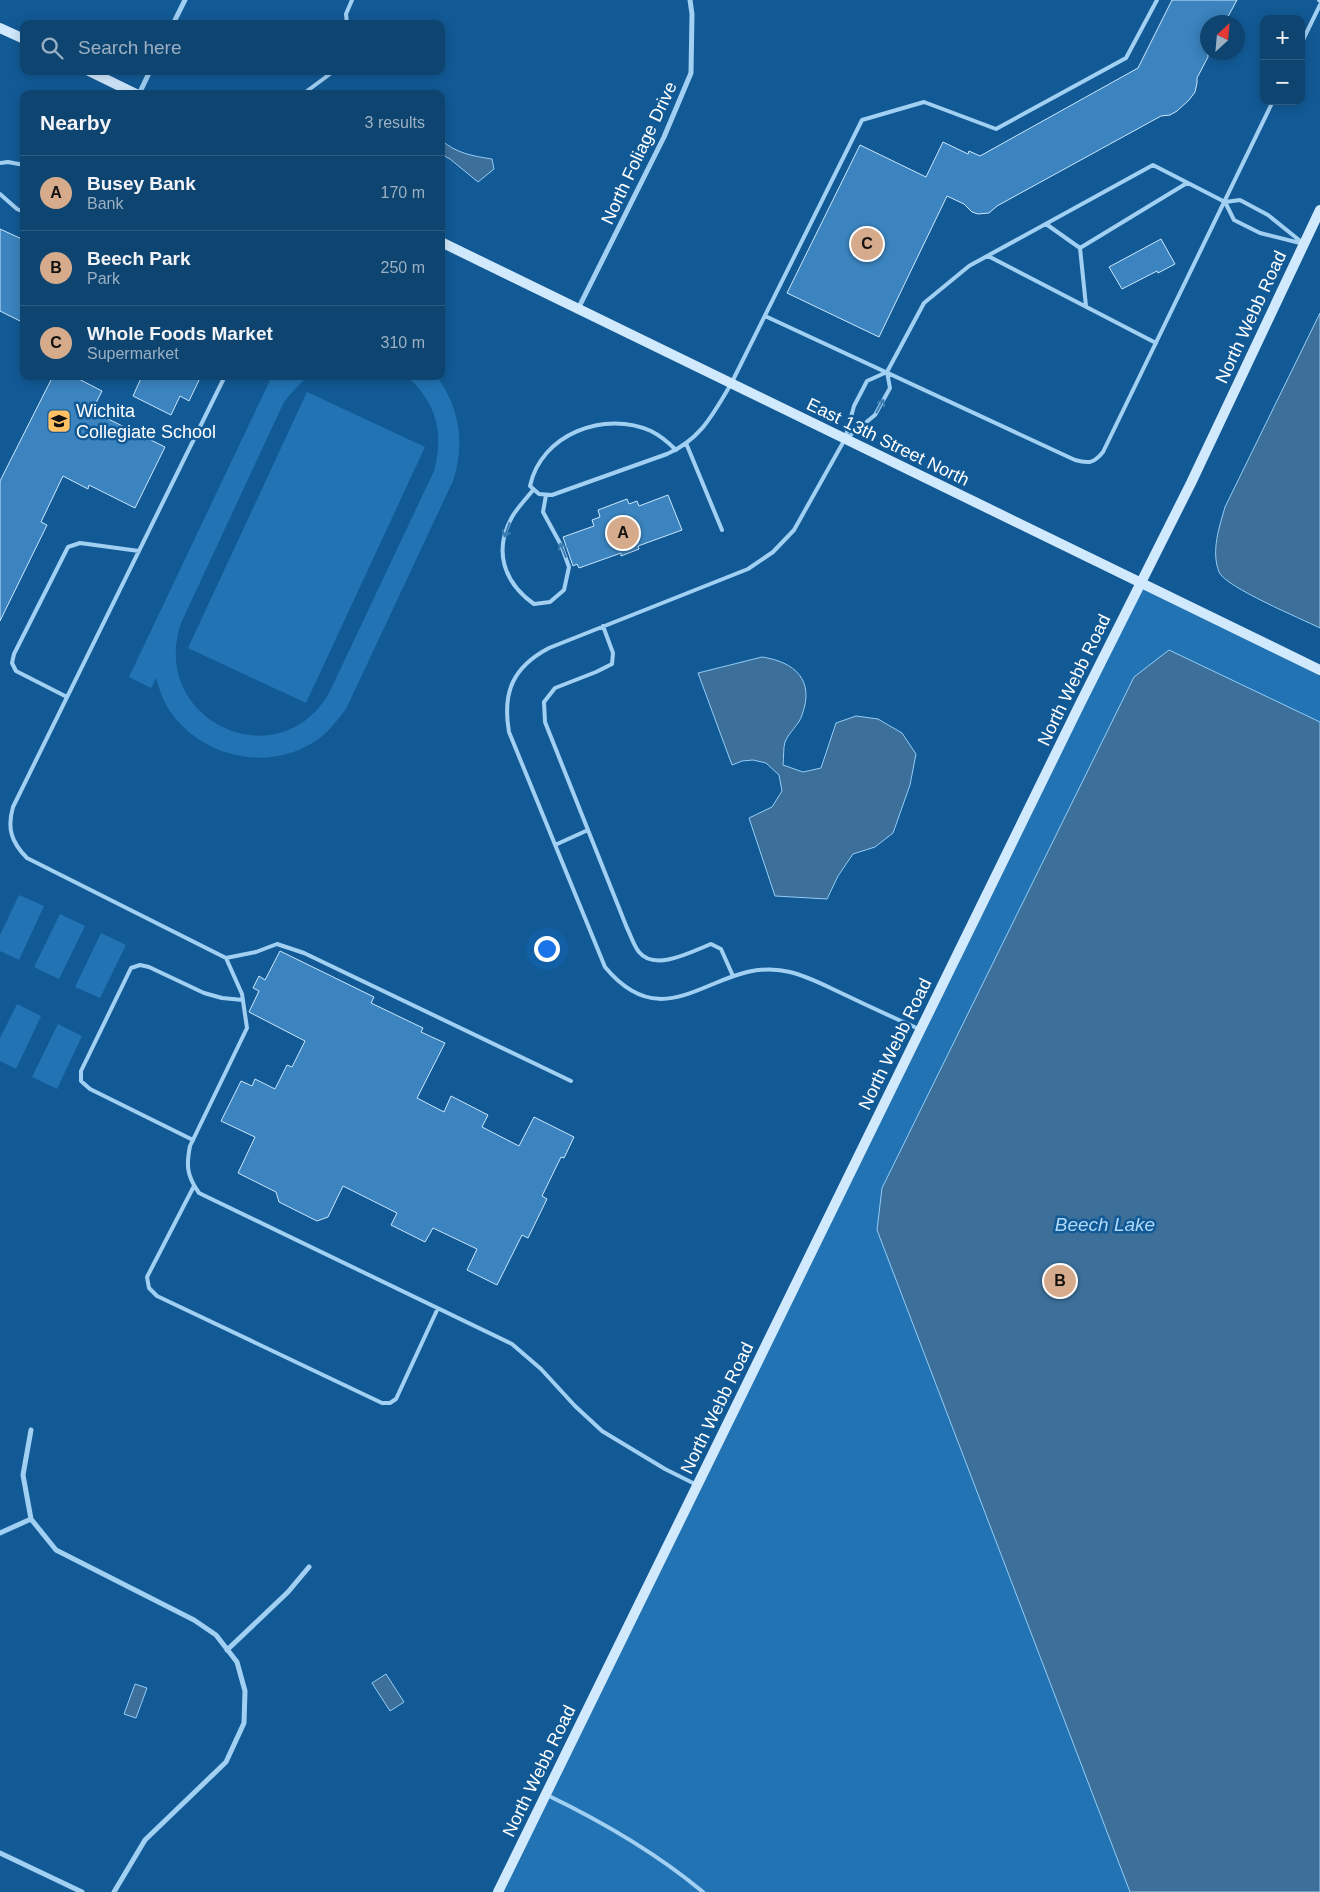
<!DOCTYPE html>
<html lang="en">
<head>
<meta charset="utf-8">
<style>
	:root { --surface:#0e4470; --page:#174b75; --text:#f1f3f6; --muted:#9bb0c3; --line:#2e5c83; --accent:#d6ab8b }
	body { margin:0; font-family:Helvetica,sans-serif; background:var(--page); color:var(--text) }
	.controls { position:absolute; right:15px; top:15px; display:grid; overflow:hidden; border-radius:10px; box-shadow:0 2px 12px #0003 }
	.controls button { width:45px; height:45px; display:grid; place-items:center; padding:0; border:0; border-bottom:1px solid var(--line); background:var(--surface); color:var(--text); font:25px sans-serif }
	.compass { position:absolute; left:1200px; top:15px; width:45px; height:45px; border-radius:50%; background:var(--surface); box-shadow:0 2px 12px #0003; rotate:26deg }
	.you { position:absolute; left:546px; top:948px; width:18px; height:18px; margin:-12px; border:4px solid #fff; border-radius:50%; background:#1a73e8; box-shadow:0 0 0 8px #1a73e833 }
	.badge { display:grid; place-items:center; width:32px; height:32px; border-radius:50%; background:var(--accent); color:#111; font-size:16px; font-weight:700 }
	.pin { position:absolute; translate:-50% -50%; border:2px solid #fff; box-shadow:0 1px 5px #0006 }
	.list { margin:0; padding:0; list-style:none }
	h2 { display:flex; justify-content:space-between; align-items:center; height:65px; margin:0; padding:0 20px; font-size:21px }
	h2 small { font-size:16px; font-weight:400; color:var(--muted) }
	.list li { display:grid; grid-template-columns:32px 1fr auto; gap:15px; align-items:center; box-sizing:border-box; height:75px; padding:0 20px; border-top:1px solid var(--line) }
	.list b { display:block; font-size:19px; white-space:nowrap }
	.list p { margin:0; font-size:16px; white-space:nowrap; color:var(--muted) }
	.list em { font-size:16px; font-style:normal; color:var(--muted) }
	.icon { flex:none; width:28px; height:28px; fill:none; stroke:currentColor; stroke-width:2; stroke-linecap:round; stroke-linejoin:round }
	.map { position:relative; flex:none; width:1320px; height:1892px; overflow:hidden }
	.search { position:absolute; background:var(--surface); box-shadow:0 2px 12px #0003; left:20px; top:20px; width:425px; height:55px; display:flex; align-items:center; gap:12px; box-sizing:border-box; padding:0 18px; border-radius:10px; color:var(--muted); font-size:19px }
	.panel { position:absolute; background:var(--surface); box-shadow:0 2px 12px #0003; left:20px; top:90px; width:425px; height:290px; border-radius:10px }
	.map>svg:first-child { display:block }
	.green { fill:#2173b4 }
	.water { fill:#3c709b; stroke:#94cdf6 }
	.building { fill:#3b84bf; stroke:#cae7fd }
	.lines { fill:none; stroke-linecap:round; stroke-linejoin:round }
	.service { stroke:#a2d0f3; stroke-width:4 }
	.minor { stroke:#a2d0f3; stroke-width:5 }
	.secondary { stroke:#d1e9fd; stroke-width:10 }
	.oneway { stroke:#3d7db2 }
	.labels { text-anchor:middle; stroke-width:5; stroke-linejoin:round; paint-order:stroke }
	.street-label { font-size:18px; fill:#fff; stroke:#125a96 }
	.poi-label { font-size:18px; fill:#fff; stroke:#125a96; text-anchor:start }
	.water-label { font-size:19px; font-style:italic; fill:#aed9fa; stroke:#125a96 }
</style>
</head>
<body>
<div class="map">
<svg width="1320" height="1892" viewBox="0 0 1320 1892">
	<rect width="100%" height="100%" fill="#125a96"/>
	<path class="green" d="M272 376H308L293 391 284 402 181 623C148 721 280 782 330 691L434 471C444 432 437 404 407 376H437L438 378C460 409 465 445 453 481L346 709C337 721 327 734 314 742 263 774 194 755 165 703 161 695 159 687 156 678L151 688 129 677Z
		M307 392 425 447 306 703 188 648Z
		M1141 583 1320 670V1892H502Z
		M19 895 44 906 19 960 0 951V935Z
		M60 914 85 926 59 979 34 967Z
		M101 933 126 945 100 998 75 987Z
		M17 1004 41 1016 16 1069 0 1061V1038Z
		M58 1024 82 1036 57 1089 32 1077Z"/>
	<path class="water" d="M441 140C456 153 472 156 492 159L494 169 478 182 450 159 441 154Z
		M1320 313V628C1302 619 1225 587 1219 572 1211 551 1219 528 1225 507Z
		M1169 650 1320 722V1892H1130L877 1230 882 1188 1134 677Z
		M762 657C795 662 815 680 802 715 799 725 789 732 785 742 783 748 784 758 783 765L803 772 821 768 836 723 856 716 878 719 902 733 916 754 910 785 893 833 875 847 853 854 838 876 827 899 775 896 749 818 772 807 782 791 779 775 766 763 753 760 742 761 732 765 698 673Z
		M386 1674 404 1702 390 1711 372 1683Z
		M135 1684 147 1688 136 1718 124 1714Z"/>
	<path class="building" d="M1172 0H1237L1225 22H1208V57L1197 78V83L1195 92 1189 100 1177 111 1170 115 1161 116 997 206 989 213 978 214 972 212 964 204 947 196 879 337 787 293 860 145 926 177 943 142 968 154 969 151 980 156 1138 68Z
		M0 229 24 240V323L0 311Z
		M1161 239 1175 264 1158 273 1157 271 1122 289 1109 267Z
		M53 376H73L102 391 92 411 165 447 135 508 89 485 88 489 63 476 41 522 47 525 0 621V481Z
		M142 376H201L189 401 180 396 171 415 133 396Z
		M668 495 682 530 638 546 639 549 621 556V553L579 568 577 564 573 566 563 537 594 526 592 520 600 517 598 510 627 499 629 504 637 501 639 506Z
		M280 951 374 997 371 1003 423 1028 421 1032 445 1043 417 1098 444 1112 451 1096 488 1115 482 1127 519 1146 534 1117 574 1137 564 1158 561 1157 542 1196 547 1199 528 1238 522 1235 497 1285 467 1270 477 1249 433 1228 425 1242 391 1225 397 1213 343 1186 328 1217 317 1221 279 1202 276 1192 238 1173 255 1137 221 1121 241 1081 252 1086 255 1079 275 1089 287 1065 292 1067 305 1041 249 1012 259 991 253 988 259 976 265 980Z"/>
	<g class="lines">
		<path class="service" d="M1319 0 1320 1
			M347 24 346 14 352 0
			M1301 44 1320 5
			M303 94 334 71
			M0 163 8 162 24 165
			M0 194 17 209 24 212
			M1240 200 1268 215 1304 244 1260 233 1234 220 1225 202Z
			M1046 224 1080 248 1187 183
			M1080 248 1086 306
			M988 256 1156 343
			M765 316 1075 460C1089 464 1094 463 1103 452L1273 101
			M887 372 924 303 969 266 1153 165 1225 202
			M225 376 13 807C7 828 11 842 27 858L226 958 242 994 247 1028 190 1146C186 1166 187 1176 199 1193L512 1344 541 1369 575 1406 602 1431 665 1469 697 1485
			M847 438 875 415 890 388 887 372 867 381 854 406 845 439 794 530 773 552 748 569 549 648C513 667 502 692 509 732L605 967C670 1045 717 953 790 972 807 976 824 985 839 992 866 1005 892 1017 919 1029
			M686 443 722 530
			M676 450C669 443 661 436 651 431 605 410 541 434 530 486L539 494 552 495 667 454C701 439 713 414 731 384L862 120 924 102 996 129 1126 58 1157 0
			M533 490C526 499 517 508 512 517 493 551 504 583 534 604L550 602 564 590 569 567 561 545 543 512 546 495
			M603 626 613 653 612 664 596 672 555 688 544 702 545 722 627 928C631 936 634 946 639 952 655 972 693 951 711 944L721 949 733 976
			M67 697 16 671 12 663 14 654 68 547 80 543 139 551
			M555 845 588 830
			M226 958 256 952 277 944 304 953 571 1081
			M193 1140 90 1089 81 1081V1071L131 968 140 965 149 967 204 993 222 998 243 1000
			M194 1186 147 1277 149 1288 157 1296 382 1403H390L396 1399 438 1308
			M547 1795C603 1822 655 1852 703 1892"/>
		<path class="minor" d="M173 24 185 0
			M139 94 150 71
			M578 309 664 137 691 73 692 14 690 0
			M31 1430 23 1475 31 1519 56 1550 194 1620 216 1635 237 1662 245 1691 244 1723 226 1762 145 1840 114 1892
			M0 1533 31 1519
			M227 1650 288 1592 309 1567
			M0 1853 82 1892"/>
		<path class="secondary" d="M0 28 24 39
			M89 71 136 94
			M441 242 1320 670
			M498 1892 1080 704 1191 483 1320 210"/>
	</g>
	<defs><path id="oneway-shaft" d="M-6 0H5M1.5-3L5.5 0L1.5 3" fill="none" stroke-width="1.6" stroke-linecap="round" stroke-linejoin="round" transform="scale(1.25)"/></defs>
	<g class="oneway">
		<use href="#oneway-shaft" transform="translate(880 406) rotate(-61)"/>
		<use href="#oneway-shaft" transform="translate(507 530) rotate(110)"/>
		<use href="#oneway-shaft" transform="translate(563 550) rotate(-112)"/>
	</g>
	<defs>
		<g id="school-square" transform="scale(1.25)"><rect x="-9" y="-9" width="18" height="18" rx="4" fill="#ffc164" stroke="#125a96"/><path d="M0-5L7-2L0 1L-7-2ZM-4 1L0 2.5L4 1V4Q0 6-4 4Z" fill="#111"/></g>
	</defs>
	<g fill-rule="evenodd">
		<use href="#school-square" x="59" y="421"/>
	</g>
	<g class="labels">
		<g class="street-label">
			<text transform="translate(639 153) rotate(-65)" y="6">North Foliage Drive</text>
			<text transform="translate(1251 317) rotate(-65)" y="6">North Webb Road</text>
			<text transform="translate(888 442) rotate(26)" y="6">East 13th Street North</text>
			<text transform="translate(1074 680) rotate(-64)" y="6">North Webb Road</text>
			<text transform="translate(895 1044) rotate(-64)" y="6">North Webb Road</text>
			<text transform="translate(717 1408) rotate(-64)" y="6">North Webb Road</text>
			<text transform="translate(539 1771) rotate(-64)" y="6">North Webb Road</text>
		</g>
		<g class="poi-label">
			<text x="76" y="417">Wichita<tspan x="76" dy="21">Collegiate School</tspan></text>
		</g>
		<g class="water-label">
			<text x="1105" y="1231">Beech Lake</text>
		</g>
	</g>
</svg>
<div class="controls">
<button>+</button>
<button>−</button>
</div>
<svg class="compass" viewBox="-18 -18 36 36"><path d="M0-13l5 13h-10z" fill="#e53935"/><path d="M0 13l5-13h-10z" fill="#9bb0c3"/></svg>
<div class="you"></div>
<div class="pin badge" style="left:623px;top:533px">A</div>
<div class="pin badge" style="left:1060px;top:1281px">B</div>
<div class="pin badge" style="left:867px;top:244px">C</div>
<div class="search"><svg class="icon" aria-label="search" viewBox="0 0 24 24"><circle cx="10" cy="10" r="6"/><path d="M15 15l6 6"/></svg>Search here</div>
<section class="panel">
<h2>Nearby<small>3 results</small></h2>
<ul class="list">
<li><span class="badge">A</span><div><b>Busey Bank</b><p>Bank</p></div><em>170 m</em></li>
<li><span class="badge">B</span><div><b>Beech Park</b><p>Park</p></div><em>250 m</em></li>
<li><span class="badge">C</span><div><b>Whole Foods Market</b><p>Supermarket</p></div><em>310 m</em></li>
</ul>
</section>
</div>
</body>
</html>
